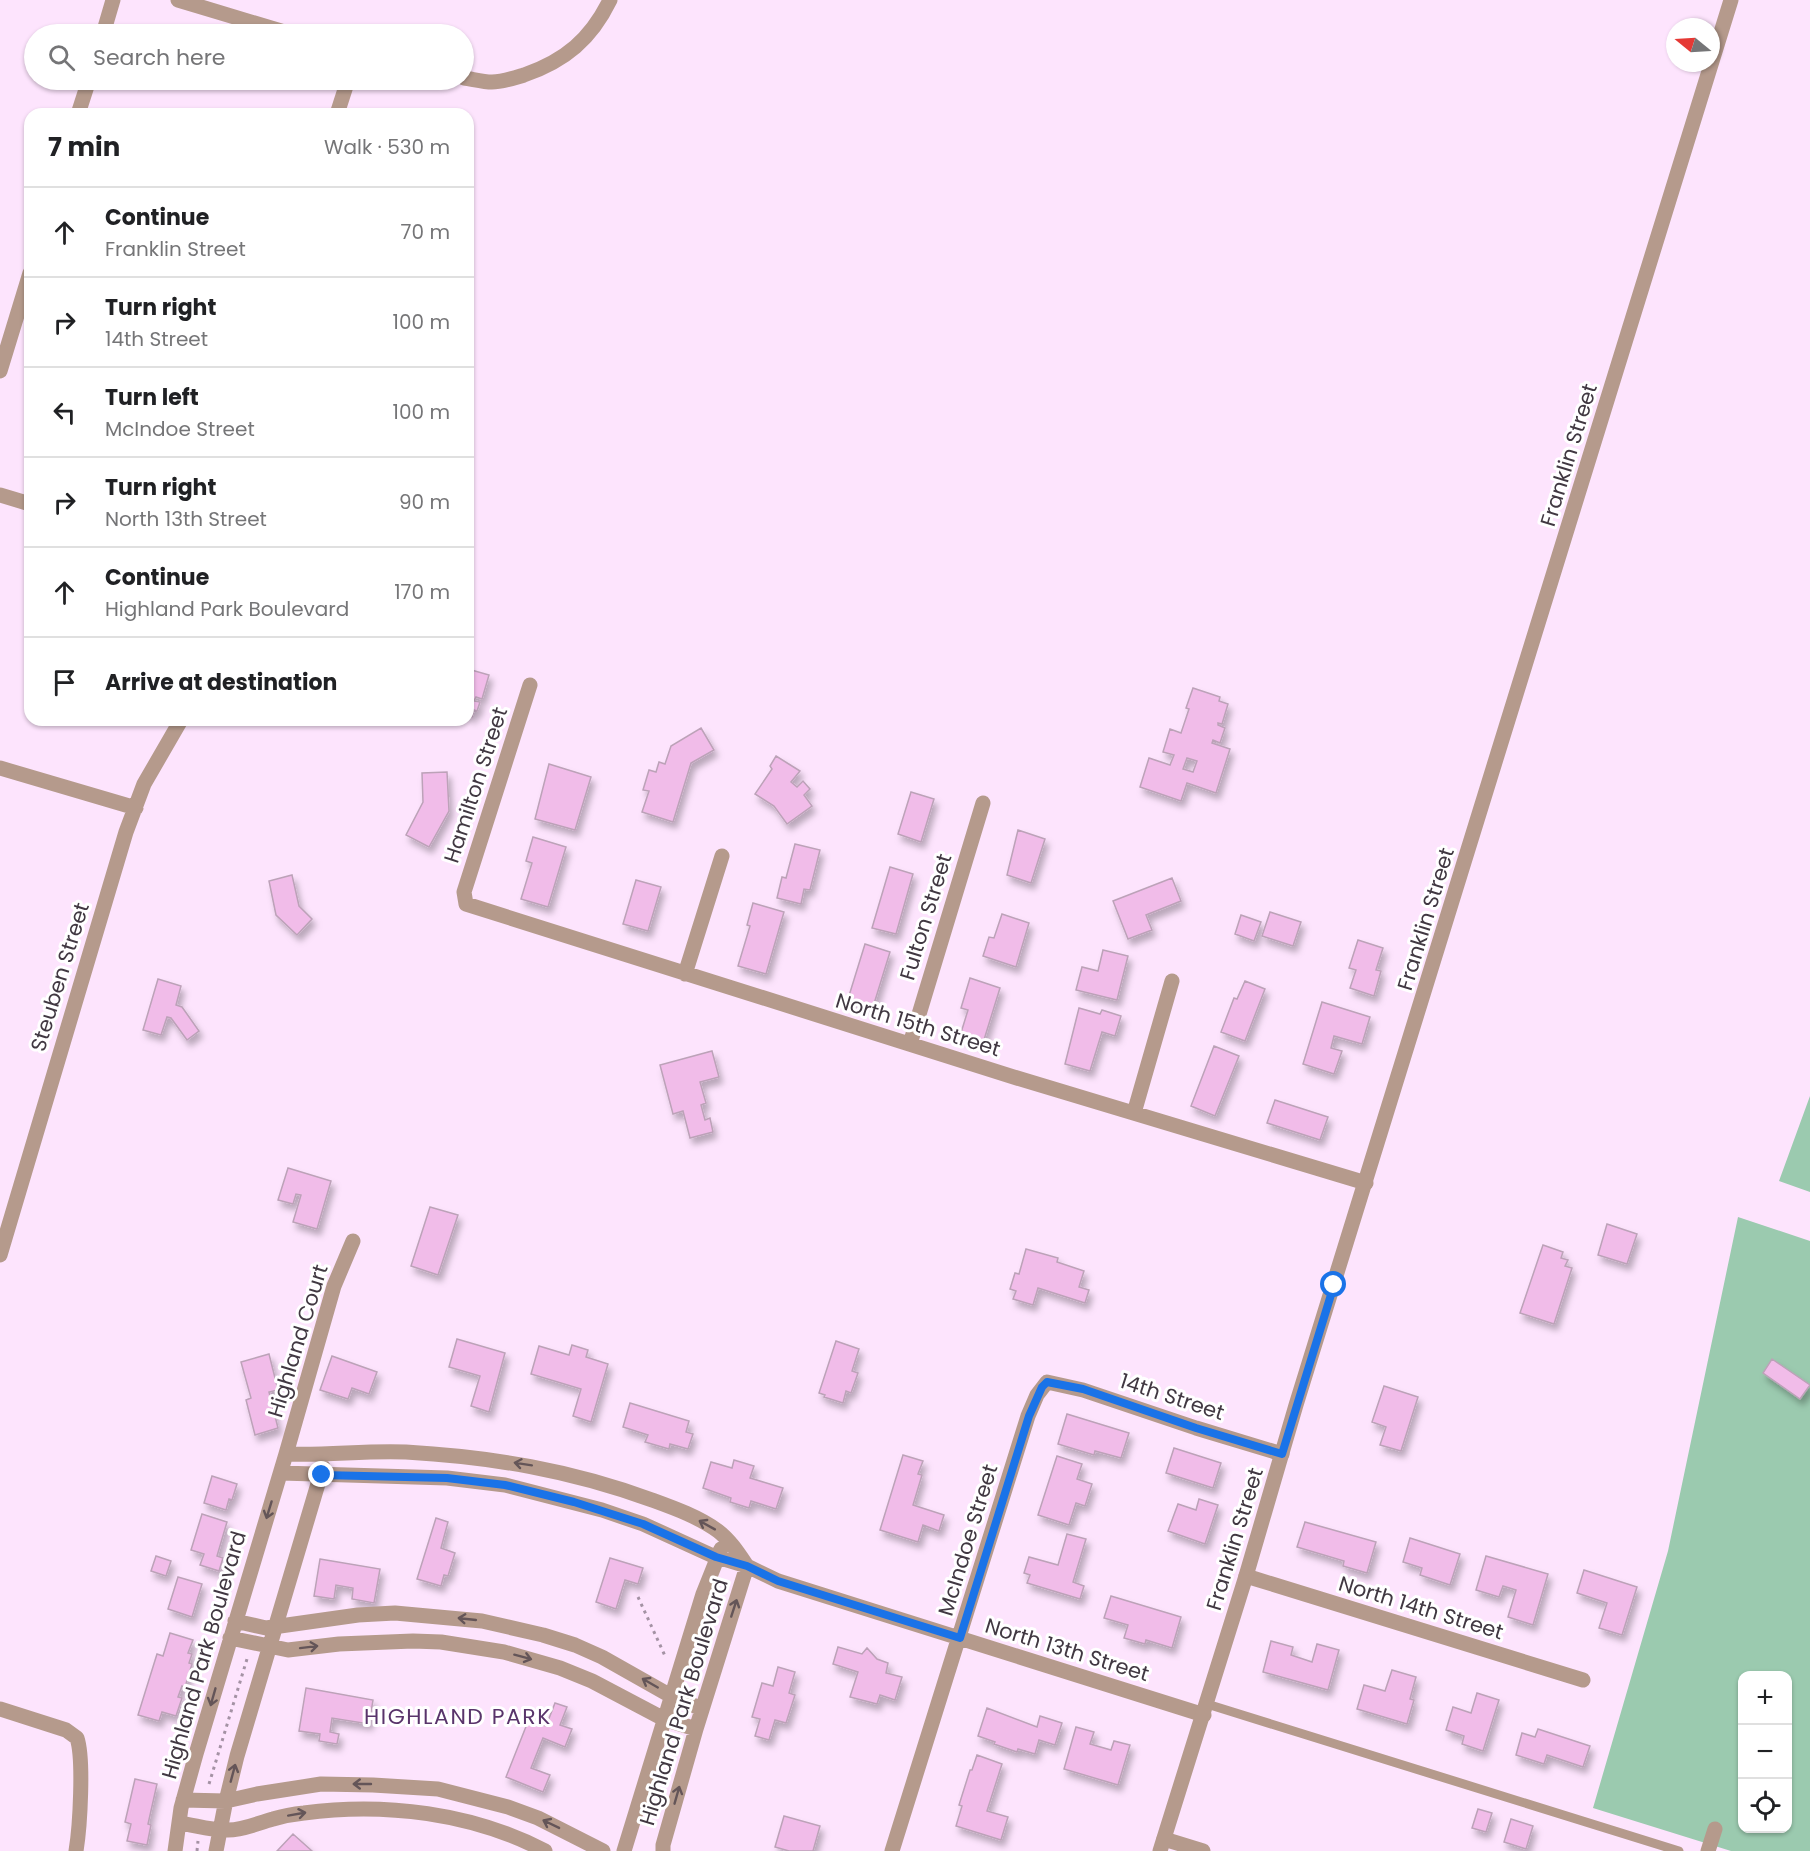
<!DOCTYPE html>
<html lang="en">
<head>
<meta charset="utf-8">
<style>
	:root { --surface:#fff; --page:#f2f2f2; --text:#202124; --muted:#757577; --line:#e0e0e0 }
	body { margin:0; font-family:Poppins,sans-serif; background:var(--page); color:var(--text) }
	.controls { position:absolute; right:18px; bottom:18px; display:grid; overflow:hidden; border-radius:12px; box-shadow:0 2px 4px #0004 }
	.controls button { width:54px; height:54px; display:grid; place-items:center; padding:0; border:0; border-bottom:2px solid var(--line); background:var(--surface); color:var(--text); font:30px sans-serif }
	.compass { position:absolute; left:1666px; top:18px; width:54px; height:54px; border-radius:50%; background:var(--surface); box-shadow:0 2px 4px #0004; rotate:288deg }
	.stop { position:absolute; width:18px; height:18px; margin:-14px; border:4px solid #1a73e8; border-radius:50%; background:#fff }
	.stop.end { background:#1a73e8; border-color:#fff; box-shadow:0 2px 6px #0008 }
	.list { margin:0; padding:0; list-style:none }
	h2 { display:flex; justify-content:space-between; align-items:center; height:78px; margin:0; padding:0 24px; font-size:26px }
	h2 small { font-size:20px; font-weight:400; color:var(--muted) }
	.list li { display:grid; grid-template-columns:39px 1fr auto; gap:18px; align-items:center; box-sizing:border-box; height:90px; padding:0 24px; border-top:2px solid var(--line) }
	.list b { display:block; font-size:22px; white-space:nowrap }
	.list p { margin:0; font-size:20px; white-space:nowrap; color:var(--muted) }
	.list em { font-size:20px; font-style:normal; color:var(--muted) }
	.icon { flex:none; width:33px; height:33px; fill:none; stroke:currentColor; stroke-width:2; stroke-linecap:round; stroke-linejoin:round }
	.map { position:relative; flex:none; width:1810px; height:1851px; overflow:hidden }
	.search { position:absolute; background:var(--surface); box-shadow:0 2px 4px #0004; left:24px; top:24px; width:450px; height:66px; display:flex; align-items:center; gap:15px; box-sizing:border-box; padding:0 21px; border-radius:33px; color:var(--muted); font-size:22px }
	.panel { position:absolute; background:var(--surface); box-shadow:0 2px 4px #0004; left:24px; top:108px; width:450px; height:618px; border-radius:18px }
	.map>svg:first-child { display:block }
	.green { fill:#9bcaaf; fill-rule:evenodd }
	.building { fill:#f1bce9; stroke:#bca2b8; stroke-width:1.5; fill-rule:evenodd; filter:url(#shadow) }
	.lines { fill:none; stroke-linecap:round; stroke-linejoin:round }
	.path { stroke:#a492a4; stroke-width:3; stroke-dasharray:3 4.5; stroke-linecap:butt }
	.service { stroke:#b59a8c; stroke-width:9 }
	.minor { stroke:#b59a8c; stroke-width:15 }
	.tertiary { stroke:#b59a8c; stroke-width:15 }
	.oneway { stroke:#645558 }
	.route { stroke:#1a73e8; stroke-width:8 }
	.labels { text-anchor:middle; stroke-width:6; stroke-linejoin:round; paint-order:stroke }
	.street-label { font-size:21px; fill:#413842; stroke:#fff }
	.neighbourhood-label { font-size:22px; letter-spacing:1.5px; fill:#59346b; stroke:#fff }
</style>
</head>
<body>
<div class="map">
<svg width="1810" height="1851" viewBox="0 0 1810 1851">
	<defs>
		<filter id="shadow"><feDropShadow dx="3.5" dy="6" stdDeviation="3" flood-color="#0004"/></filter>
	</defs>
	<rect width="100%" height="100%" fill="#fde4fd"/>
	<path class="green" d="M1810 1096V1192L1779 1181Z
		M1738 1217 1810 1241V1851H1731L1593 1808 1668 1551ZM1742 1676H1788V1828H1742Z"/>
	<path class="building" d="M468 669 489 675 482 699 476 697 474 701 480 702 477 711 474 710 472 717 468 716Z
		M1193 688 1220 697 1219 701 1228 704 1222 724 1218 723V725L1225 728 1220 743 1213 740 1212 743 1230 749 1216 793 1187 783 1181 801 1140 787 1149 758 1170 765 1174 755 1163 752 1170 729 1181 733 1189 709 1186 708ZM1187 758 1197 761 1193 772 1183 769Z
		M701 728 714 750 691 763 673 822 642 812 649 791 643 790 649 770 656 772 659 762 665 764 671 746Z
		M776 756 800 771 791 782 797 787 803 781 810 789 804 795 812 806 787 824 774 806 755 794 772 769 770 766Z
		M549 764 591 777 575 830 535 819Z
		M447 772 449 811 429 847 406 835 423 802 422 773Z
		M911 792 934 799 921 842 898 834Z
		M1018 830 1045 839 1031 883 1007 875Z
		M533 837 566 847 548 907 521 899 532 863 526 861Z
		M795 844 820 850 810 890 804 889 801 904 777 898 782 877 786 878Z
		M890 867 913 874 896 934 872 928Z
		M292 875 299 906 312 919 297 935 276 915 269 881Z
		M1172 878 1181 901 1146 915 1152 930 1128 939 1113 901Z
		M636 880 661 887 648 931 623 924Z
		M753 903 784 912 766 974 738 966 750 926 747 925Z
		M1270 912 1301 922 1293 946 1262 936Z
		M1002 914 1029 923 1016 967 983 956 989 937 994 938Z
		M1241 915 1261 922 1254 941 1235 934Z
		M1358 940 1383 948 1376 970 1381 971 1374 996 1350 988 1356 970 1349 968Z
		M865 944 890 952 873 1007 848 999Z
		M1103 950 1128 956 1117 1000 1076 990 1082 967 1098 971Z
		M970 978 1000 988 983 1043 960 1036 968 1010 961 1008Z
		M158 979 181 986 176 1005 182 1007 199 1031 187 1040 171 1018 167 1017 161 1035 143 1030Z
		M1245 981 1265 989 1245 1041 1221 1032 1234 998 1237 999Z
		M1322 1002 1370 1017 1362 1044 1334 1036 1331 1048 1342 1051 1334 1074 1303 1064Z
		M1079 1008 1100 1014 1102 1010 1121 1016 1115 1036 1102 1032 1090 1071 1065 1064Z
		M1214 1046 1239 1056 1215 1116 1191 1106Z
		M712 1051 719 1077 700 1082 706 1103 701 1105 705 1120 710 1118 713 1132 690 1138 683 1111 673 1114 660 1065Z
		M1275 1100 1328 1117 1320 1140 1267 1123Z
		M288 1168 331 1181 317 1229 293 1222 301 1195 296 1194 293 1204 278 1200Z
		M430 1207 458 1215 438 1275 411 1266Z
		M1607 1224 1637 1234 1627 1264 1598 1255Z
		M1543 1245 1563 1252 1561 1258 1568 1260 1565 1266 1572 1268 1554 1324 1520 1313Z
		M1026 1249 1058 1258 1057 1262 1084 1271 1079 1287 1089 1290 1085 1303 1038 1288 1033 1305 1013 1299 1016 1291 1010 1289 1015 1273 1019 1274Z
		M457 1339 505 1353 489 1412 471 1406 480 1376 449 1367Z
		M836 1341 859 1349 852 1371 858 1373 851 1393 846 1391 843 1403 824 1397 825 1395 819 1393Z
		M572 1345 588 1350 586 1357 608 1364 591 1422 573 1416 581 1389 531 1374 539 1346 569 1355Z
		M269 1354 278 1390 269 1392 278 1428 255 1435 246 1400 251 1398 241 1362Z
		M332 1356 377 1372 369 1394 352 1388 348 1399 320 1390Z
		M1772 1359 1810 1385 1800 1399 1763 1373Z
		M1384 1386 1418 1397 1401 1451 1380 1445 1386 1427 1372 1422Z
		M630 1403 689 1421 686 1432 693 1434 688 1449 670 1444 669 1449 645 1442 648 1435 623 1427Z
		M1067 1414 1129 1433 1121 1458 1095 1451 1094 1455 1058 1444Z
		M1174 1448 1221 1463 1213 1488 1166 1473Z
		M903 1455 923 1461 918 1474 922 1475 913 1505 944 1515 939 1531 923 1525 918 1542 880 1530Z
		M1057 1456 1082 1464 1077 1479 1092 1484 1085 1506 1076 1503 1069 1525 1038 1515Z
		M734 1460 754 1466 750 1478 783 1488 776 1509 751 1501 749 1508 730 1502 731 1498 703 1488 711 1462 732 1468Z
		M212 1476 237 1484 232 1500 229 1499 226 1510 204 1503Z
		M1199 1499 1218 1505 1205 1544 1168 1531 1178 1504 1196 1510Z
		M202 1514 227 1522 217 1556 223 1558 219 1571 200 1565 204 1554 191 1550Z
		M436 1518 448 1522 441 1548 455 1553 448 1576 444 1575 441 1586 417 1579Z
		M1305 1522 1376 1542 1367 1573 1343 1566 1344 1561 1297 1547Z
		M1067 1534 1086 1539 1073 1582 1084 1586 1080 1599 1027 1583 1030 1575 1024 1573 1029 1557 1058 1565Z
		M1410 1538 1460 1554 1450 1585 1420 1575 1422 1568 1403 1562Z
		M156 1556 171 1561 166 1576 151 1571Z
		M1486 1556 1548 1574 1533 1625 1508 1617 1516 1590 1503 1586 1499 1597 1476 1590Z
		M610 1558 643 1568 638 1584 625 1580 616 1609 596 1602Z
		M320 1559 380 1569 374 1603 352 1599 353 1588 336 1585 334 1599 314 1596Z
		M1584 1570 1637 1587 1622 1635 1599 1628 1607 1603 1577 1593Z
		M178 1577 202 1584 192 1617 168 1609Z
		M1111 1596 1181 1617 1172 1648 1146 1640 1145 1644 1124 1638 1128 1625 1104 1618Z
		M170 1633 193 1640 188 1653 192 1654 189 1663 192 1664 185 1687 182 1686 178 1697 182 1698 176 1716 162 1712 159 1721 138 1715 157 1654 163 1656Z
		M1271 1641 1293 1647 1291 1655 1312 1662 1317 1644 1339 1650 1328 1690 1263 1672Z
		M838 1647 862 1654 867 1648 877 1659 888 1663 886 1673 902 1677 895 1700 880 1695 877 1704 850 1697 858 1672 833 1664Z
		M778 1667 795 1672 789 1693 795 1695 786 1723 775 1720 769 1740 755 1736 760 1719 752 1717 762 1683 773 1686Z
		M1392 1670 1416 1677 1410 1699 1414 1700 1407 1724 1357 1709 1364 1685 1385 1691Z
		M306 1688 373 1700 369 1724 332 1718 330 1732 339 1734 337 1744 319 1741 320 1734 299 1731Z
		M1477 1693 1499 1700 1483 1751 1462 1744 1464 1736 1446 1730 1453 1707 1471 1713Z
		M555 1703 567 1707 560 1725 572 1729 565 1747 543 1738 531 1768 550 1775 543 1792 506 1777 529 1719 546 1726Z
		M987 1708 1037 1727 1040 1716 1062 1723 1055 1745 1039 1740 1035 1754 1018 1749 1017 1752 994 1744 995 1742 978 1736Z
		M1076 1727 1094 1732 1090 1744 1111 1750 1114 1741 1130 1745 1118 1785 1064 1769Z
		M1538 1729 1590 1746 1583 1767 1547 1755 1544 1764 1516 1755 1522 1733 1535 1737Z
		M977 1755 1002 1764 987 1811 1008 1817 1001 1840 956 1826 962 1806 959 1805 970 1770H972Z
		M135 1779 157 1784 148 1824 151 1825 147 1845 127 1841 131 1824 125 1822Z
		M1478 1809 1492 1813 1486 1832 1472 1828Z
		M784 1816 820 1826 813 1851H789L775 1847Z
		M1511 1819 1533 1826 1526 1849 1504 1842Z
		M293 1834 312 1851H277Z"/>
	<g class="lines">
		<path class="path" d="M638 1597 666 1658
			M209 1784 247 1659
			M197 1851 198 1841"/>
		<path class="service" d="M1207 1704 1679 1851"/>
		<path class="minor" d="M178 0 291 34
			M103 34 113 0
			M464 78C472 79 483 82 492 82 502 82 514 78 524 75 565 61 591 39 610 0
			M78 114 89 80
			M337 114 348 80
			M0 371 30 273
			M0 495 30 504
			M530 685 464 892 466 904 1017 1078 1366 1183
			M0 768 136 808
			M685 974 722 856
			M910 1044 983 803
			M1134 1113 1172 981
			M0 1255 126 832 144 784 181 720
			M286 1454C326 1456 366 1450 406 1452 492 1457 570 1470 652 1500 674 1508 699 1517 718 1531 730 1540 739 1554 747 1566L696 1729 663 1845V1851
			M281 1473 447 1478 505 1485 602 1510 643 1524 711 1555 747 1566 778 1581 1204 1715
			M1246 1576 1583 1680
			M235 1621 266 1628 358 1615 395 1613 482 1621 543 1635 575 1645 602 1657 671 1696 702 1709
			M230 1638 288 1650 339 1644 413 1641 441 1642 504 1652 560 1668 592 1681 664 1719 696 1729
			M0 1709 66 1730 77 1738C84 1759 80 1827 76 1851
			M183 1800 226 1801 257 1794 321 1784 373 1785 438 1789 508 1807 538 1818 603 1851
			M179 1823C195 1825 212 1831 228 1830 244 1830 258 1823 273 1819 283 1816 294 1814 304 1813 384 1802 473 1813 545 1851
			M1164 1839 1203 1851
			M175 1851 181 1808 196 1754 286 1454 334 1286 353 1241
			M216 1851 225 1805 237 1756 323 1467
			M624 1851 703 1594 721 1549
			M892 1851 1028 1416 1037 1395 1047 1382 1083 1390 1196 1428 1282 1454
			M1708 1851 1715 1829"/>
		<path class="tertiary" d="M1160 1851 1246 1576 1296 1405 1731 0"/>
	</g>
	<defs><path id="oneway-shaft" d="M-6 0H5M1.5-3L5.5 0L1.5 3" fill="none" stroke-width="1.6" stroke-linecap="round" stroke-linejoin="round" transform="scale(1.5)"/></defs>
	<g class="oneway">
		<use href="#oneway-shaft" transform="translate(523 1464) rotate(-171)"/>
		<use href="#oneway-shaft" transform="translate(269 1510) rotate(107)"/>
		<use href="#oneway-shaft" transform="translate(707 1525) rotate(-151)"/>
		<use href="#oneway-shaft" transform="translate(734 1608) rotate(-72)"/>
		<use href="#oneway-shaft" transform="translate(467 1619) rotate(-174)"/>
		<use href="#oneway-shaft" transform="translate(309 1647) rotate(-7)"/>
		<use href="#oneway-shaft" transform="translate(523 1657) rotate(15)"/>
		<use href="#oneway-shaft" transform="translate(650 1683) rotate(-150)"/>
		<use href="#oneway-shaft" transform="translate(213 1697) rotate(106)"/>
		<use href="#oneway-shaft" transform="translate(233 1773) rotate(-75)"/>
		<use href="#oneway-shaft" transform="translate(362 1784) rotate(-180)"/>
		<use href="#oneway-shaft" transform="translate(677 1795) rotate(-74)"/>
		<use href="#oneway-shaft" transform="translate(297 1814) rotate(-10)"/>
		<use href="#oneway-shaft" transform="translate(551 1824) rotate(-154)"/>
	</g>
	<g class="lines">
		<path class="route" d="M322 1475 447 1478 505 1485 574 1502 643 1524 716 1557 747 1566 778 1581 960 1638 1029 1416 1042 1387 1047 1382 1083 1389 1196 1428 1282 1454 1334 1285"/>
	</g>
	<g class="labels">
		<g class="street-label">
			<text transform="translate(1569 455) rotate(-73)" y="7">Franklin Street</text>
			<text transform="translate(476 785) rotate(-72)" y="7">Hamilton Street</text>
			<text transform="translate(926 917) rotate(-73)" y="7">Fulton Street</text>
			<text transform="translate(1426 919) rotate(-73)" y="7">Franklin Street</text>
			<text transform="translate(60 977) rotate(-73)" y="7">Steuben Street</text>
			<text transform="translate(918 1025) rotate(17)" y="7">North 15th Street</text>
			<text transform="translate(298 1341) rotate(-73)" y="7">Highland Court</text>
			<text transform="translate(1172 1397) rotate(18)" y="7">14th Street</text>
			<text transform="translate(1235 1539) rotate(-73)" y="7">Franklin Street</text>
			<text transform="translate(968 1540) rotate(-73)" y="7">McIndoe Street</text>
			<text transform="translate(1421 1608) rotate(17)" y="7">North 14th Street</text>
			<text transform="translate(1067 1650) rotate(17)" y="7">North 13th Street</text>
			<text transform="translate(204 1655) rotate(-74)" y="7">Highland Park Boulevard</text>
			<text transform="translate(684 1702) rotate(-73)" y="7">Highland Park Boulevard</text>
		</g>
		<g class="neighbourhood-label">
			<text x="458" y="1724">HIGHLAND PARK</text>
		</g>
	</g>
</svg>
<div class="controls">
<button>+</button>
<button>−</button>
<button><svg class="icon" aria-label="locate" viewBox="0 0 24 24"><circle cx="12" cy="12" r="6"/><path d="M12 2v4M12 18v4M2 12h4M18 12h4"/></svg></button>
</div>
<svg class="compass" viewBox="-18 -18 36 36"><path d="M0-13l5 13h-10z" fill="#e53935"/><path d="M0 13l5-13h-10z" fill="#757577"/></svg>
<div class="stop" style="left:1334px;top:1285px"></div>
<div class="stop end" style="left:322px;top:1475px"></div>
<div class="search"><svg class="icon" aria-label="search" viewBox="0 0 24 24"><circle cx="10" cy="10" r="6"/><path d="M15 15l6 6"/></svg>Search here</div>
<section class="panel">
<h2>7 min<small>Walk · 530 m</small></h2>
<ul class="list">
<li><svg class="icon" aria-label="ahead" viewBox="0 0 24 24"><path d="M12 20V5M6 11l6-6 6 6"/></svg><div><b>Continue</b><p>Franklin Street</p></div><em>70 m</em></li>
<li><svg class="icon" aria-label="right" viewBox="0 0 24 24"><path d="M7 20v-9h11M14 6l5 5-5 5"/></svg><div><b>Turn right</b><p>14th Street</p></div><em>100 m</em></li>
<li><svg class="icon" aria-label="left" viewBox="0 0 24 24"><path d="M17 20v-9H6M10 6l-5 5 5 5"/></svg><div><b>Turn left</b><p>McIndoe Street</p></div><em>100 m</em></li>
<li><svg class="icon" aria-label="right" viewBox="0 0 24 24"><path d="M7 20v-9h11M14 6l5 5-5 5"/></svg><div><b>Turn right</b><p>North 13th Street</p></div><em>90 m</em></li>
<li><svg class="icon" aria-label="ahead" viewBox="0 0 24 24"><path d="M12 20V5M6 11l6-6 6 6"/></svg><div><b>Continue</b><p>Highland Park Boulevard</p></div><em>170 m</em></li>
<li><svg class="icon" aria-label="arrive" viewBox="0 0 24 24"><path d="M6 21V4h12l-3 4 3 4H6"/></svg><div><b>Arrive at destination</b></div></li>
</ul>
</section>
</div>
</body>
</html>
